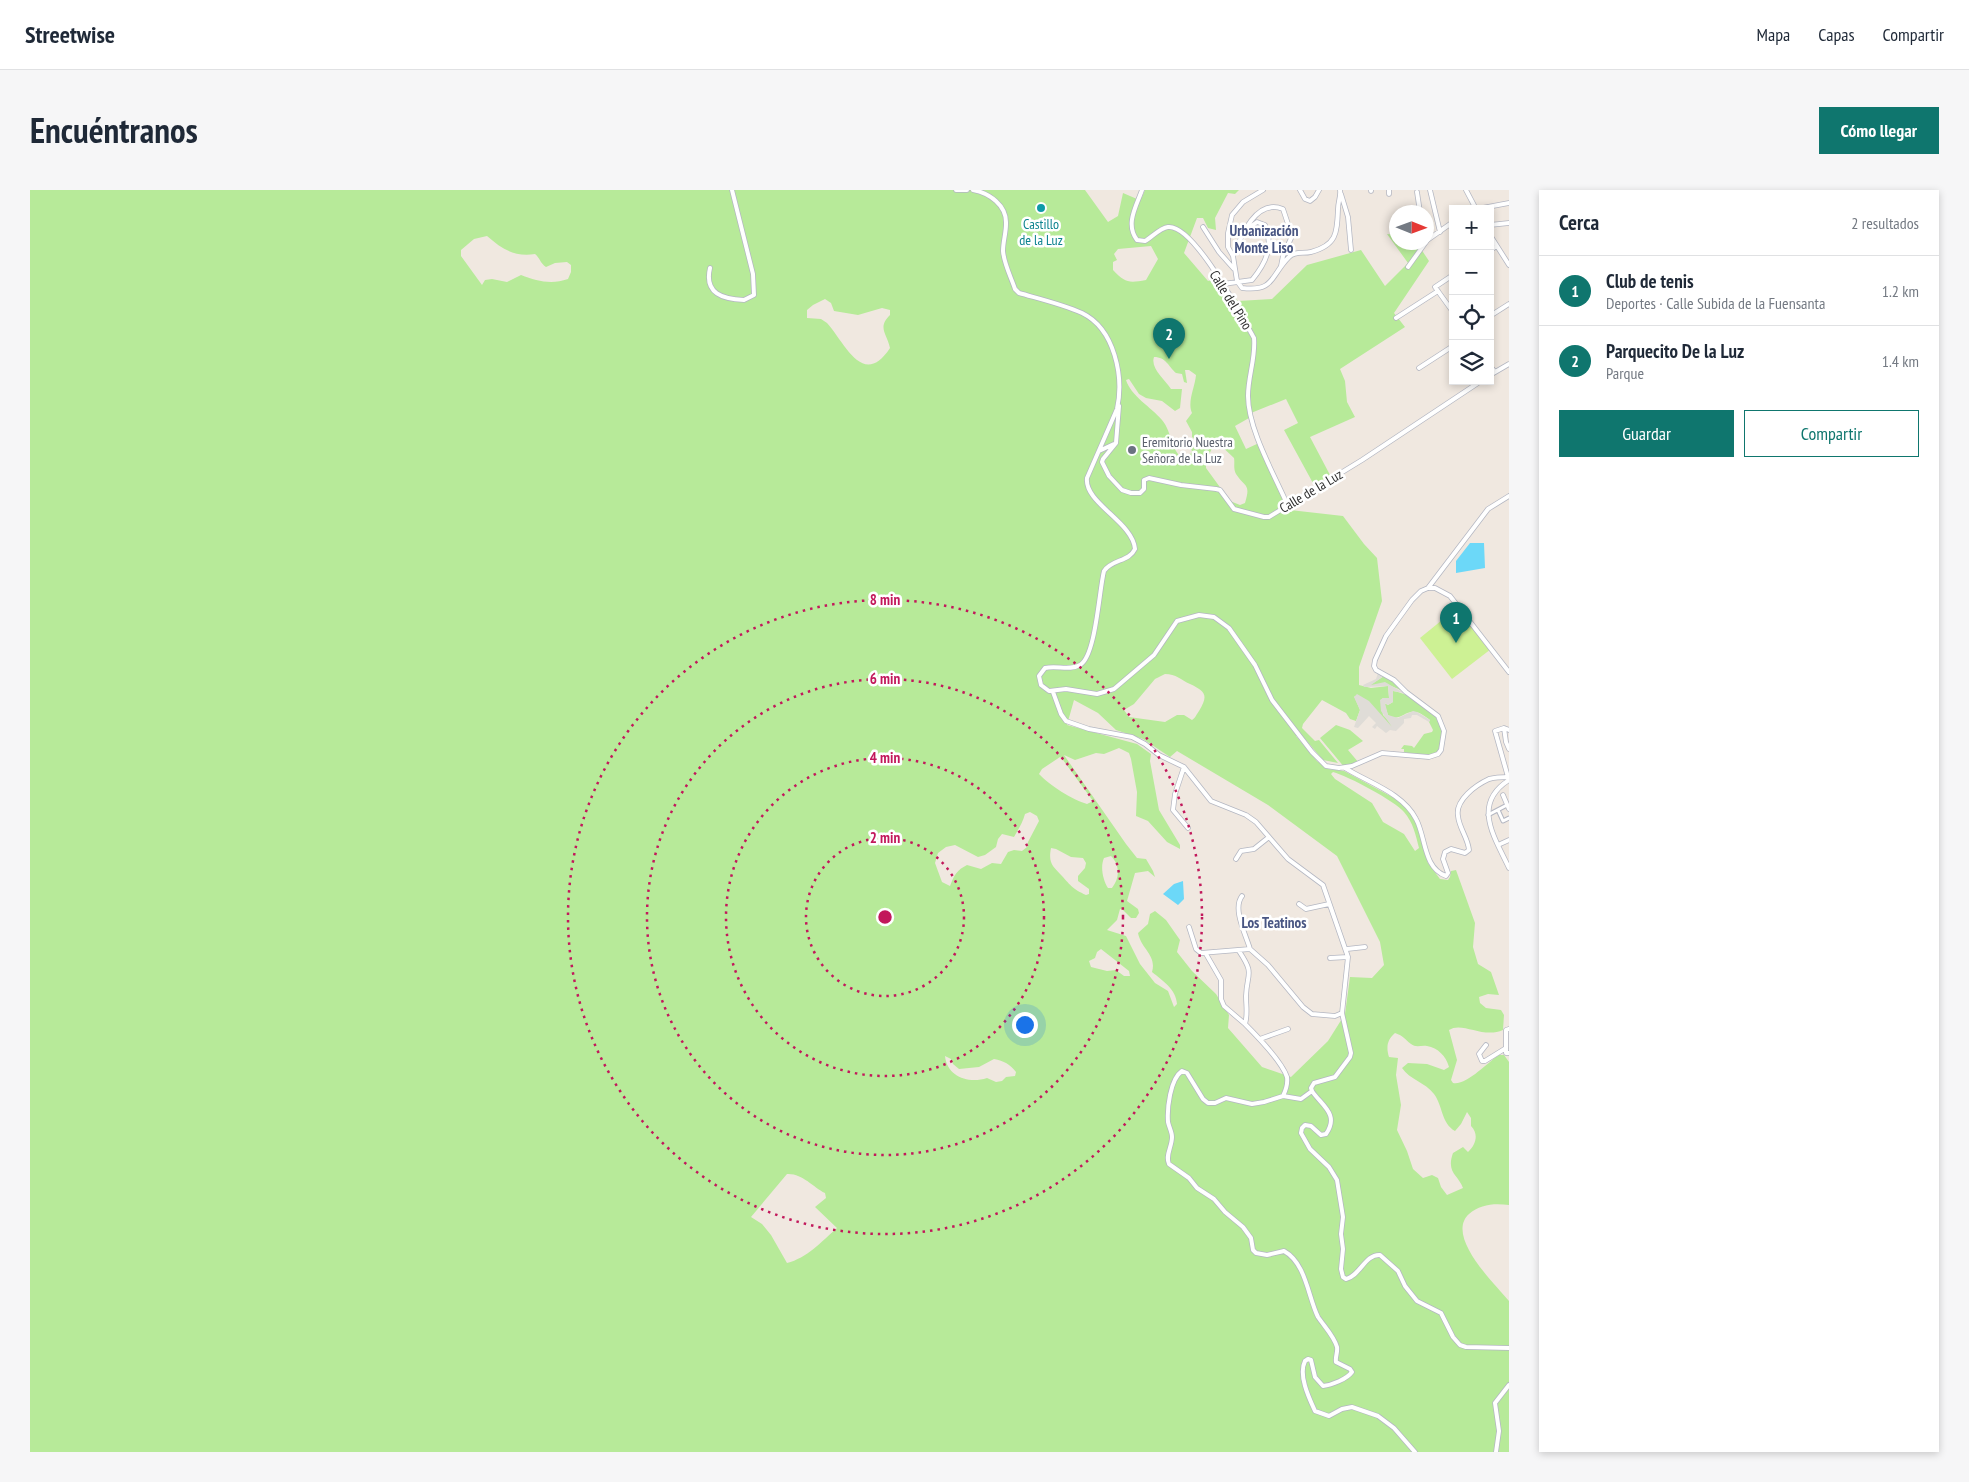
<!DOCTYPE html>
<html lang="es">
<head>
<meta charset="utf-8">
<style>
	:root { --surface:#fff; --page:#f6f6f7; --text:#1f2937; --muted:#747a83; --line:#e0e1e3; --accent:#0f766e }
	body { margin:0; font-family:"PT Sans Narrow",sans-serif; background:var(--page); color:var(--text) }
	.controls { position:absolute; right:15px; top:15px; display:grid; overflow:hidden; border-radius:0px; box-shadow:0 2px 8px #0003 }
	.controls button { width:45px; height:45px; display:grid; place-items:center; padding:0; border:0; border-bottom:1px solid var(--line); background:var(--surface); color:var(--text); font:25px sans-serif }
	.compass { position:absolute; left:1359px; top:15px; width:45px; height:45px; border-radius:50%; background:var(--surface); box-shadow:0 2px 8px #0003; rotate:91deg }
	.you { position:absolute; left:994px; top:834px; width:18px; height:18px; margin:-12px; border:4px solid #fff; border-radius:50%; background:#1a73e8; box-shadow:0 0 0 8px #1a73e833 }
	.badge { display:grid; place-items:center; width:32px; height:32px; border-radius:50%; background:var(--accent); color:#fff; font-size:16px; font-weight:700 }
	.pin { position:absolute; translate:-50% -41px; filter:drop-shadow(0 1px 2px #0008) }
	.pin::after { content:''; position:absolute; top:26px; width:18px; height:15px; background:inherit; clip-path:polygon(0 0,100% 0,50% 100%) }
	.list { margin:0; padding:0; list-style:none }
	h2 { display:flex; justify-content:space-between; align-items:center; height:65px; margin:0; padding:0 20px; font-size:21px }
	h2 small { font-size:16px; font-weight:400; color:var(--muted) }
	.list li { display:grid; grid-template-columns:32px 1fr auto; gap:15px; align-items:center; box-sizing:border-box; height:70px; padding:0 20px; border-top:1px solid var(--line) }
	.list b { display:block; font-size:19px; white-space:nowrap }
	.list p { margin:0; font-size:16px; white-space:nowrap; color:var(--muted) }
	.list em { font-size:16px; font-style:normal; color:var(--muted) }
	.actions { display:flex; gap:10px; padding:15px 20px }
	.actions a { flex:1; padding:11px 0; border:1px solid var(--accent); border-radius:0px; text-align:center; font-size:18px; color:var(--accent) }
	.actions .main { background:var(--accent); color:#fff }
	.icon { flex:none; width:28px; height:28px; fill:none; stroke:currentColor; stroke-width:2; stroke-linecap:round; stroke-linejoin:round }
	.map { position:relative; flex:none; width:1479px; height:1262px; overflow:hidden; border-radius:0px }
	header { display:flex; align-items:center; gap:30px; box-sizing:border-box; height:70px; padding:0 25px; background:var(--surface); border-bottom:1px solid var(--line) }
	header strong { font-size:24px }
	nav { display:flex; gap:28px; margin-inline-start:auto; font-size:18px }
	.intro { display:flex; align-items:center; justify-content:space-between; box-sizing:border-box; height:120px; padding:0 30px }
	h1 { margin:0; font-size:35px }
	.button { padding:12px 22px; border-radius:0px; background:var(--accent); color:#fff; font-size:18px; font-weight:700 }
	main { display:flex; gap:30px; padding:0 30px }
	aside { flex:1; background:var(--surface); border-radius:0px; box-shadow:0 2px 8px #0003 }
	.map>svg:first-child { display:block }
	.green { fill:#b7ea99; fill-rule:evenodd }
	.pitch { fill:#cdf194 }
	.plaza { fill:#dfdcd7 }
	.water { fill:#6cd8f8 }
	.lines { fill:none; stroke-linecap:round; stroke-linejoin:round }
	.pedestrian-casing { stroke:#b4b7c2; stroke-width:5 }
	.minor-casing { stroke:#b4b7c2; stroke-width:5.5 }
	.pedestrian { stroke:#fff; stroke-width:3 }
	.minor { stroke:#fff; stroke-width:4 }
	.ring { fill:none; stroke:#c2185b; stroke-width:2.5; stroke-dasharray:2.5 5 }
	.culture-dot { fill:#0f9aa8; stroke:#fff; stroke-width:2 }
	.worship-dot { fill:#6b7280; stroke:#fff; stroke-width:2 }
	.labels { text-anchor:middle; stroke-width:5; stroke-linejoin:round; paint-order:stroke }
	.culture-label { font-size:14px; fill:#0d838f; stroke:#fff }
	.street-label { font-size:14px; fill:#2e2e2e; stroke:#fff }
	.worship-label { font-size:14px; fill:#5b616d; stroke:#fff; text-anchor:start }
	.neighbourhood-label { font-size:15px; font-weight:bold; fill:#495683; stroke:#fff }
	.centre { fill:#c2185b; stroke:#fff; stroke-width:2.5 }
	.ring-label { font-size:15px; text-anchor:middle; font-weight:bold; fill:#c2185b; stroke:#fff; stroke-width:5; stroke-linejoin:round; paint-order:stroke }
</style>
</head>
<body>
<header>
<strong>Streetwise</strong>
<nav><a>Mapa</a><a>Capas</a><a>Compartir</a></nav>
</header>
<div class="intro"><h1>Encuéntranos</h1><a class="button">Cómo llegar</a></div>
<main>
<div class="map">
<svg width="1479" height="1262" viewBox="0 0 1479 1262">
	<rect width="100%" height="100%" fill="#f0e8e0"/>
	<path class="green" d="M0 0H1055L1078 32 1088 26 1093 3 1107 9 1112 7 1115 0H1209L1205 4 1198 3 1185 28 1186 40 1178 38 1173 28H1167L1154 63 1178 91 1184 89 1208 111 1242 109 1277 75 1331 60 1355 96 1378 73 1357 44 1366 45V52L1387 53 1399 71 1364 123 1375 137 1310 179 1315 191 1317 212 1325 227 1280 247 1300 285 1284 295 1254 240 1268 233 1256 209 1221 223 1219 228 1205 236 1216 259 1229 253 1260 320 1313 326 1334 354 1347 368 1352 411 1329 477V495L1341 498 1358 496 1359 508H1353L1351 510 1353 525 1362 534V537L1324 506 1330 520 1326 531 1320 529 1316 523 1292 510 1273 534 1272 538 1285 551 1289 550 1308 573 1293 570 1269 542 1266 546 1287 571 1298 579 1314 581 1364 608 1377 618 1386 633 1398 673 1410 689 1418 690 1420 687 1421 681 1426 680 1445 733 1443 757 1448 774 1461 782 1469 805 1458 804 1449 807 1450 813 1456 818 1471 820 1474 825 1473 840C1453 849 1432 831 1419 840L1427 870 1421 890 1423 893C1436 896 1458 872 1469 865H1474L1479 872V1015C1465 1013 1450 1014 1439 1024 1415 1046 1464 1093 1479 1111V1262H0ZM457 46C472 59 484 67 505 64 510 68 510 73 516 77L525 73 537 72 541 75V82L538 89C521 95 507 91 491 85L477 92 462 89 455 90 452 95 431 66V60L444 49ZM1121 56 1128 69 1116 90C1099 93 1095 93 1083 80V72L1087 70 1084 64 1088 59ZM795 109 801 113 804 121 828 125 852 118 860 120V125C847 138 857 143 860 158 833 199 815 153 797 133L791 129 777 128V120L783 115ZM1124 167C1136 167 1138 176 1146 183L1152 184 1154 192 1157 193 1155 180H1159L1166 185C1165 197 1157 212 1162 223L1156 231 1162 242V247L1167 251V253L1161 256 1162 262 1155 270C1139 260 1143 243 1132 230 1121 217 1101 206 1096 190L1099 189 1109 204 1116 208 1132 211 1145 221 1150 218 1152 199H1141C1135 190 1120 178 1124 167ZM1188 253 1204 268C1205 273 1203 279 1206 284 1215 298 1221 293 1215 313L1210 315 1200 311 1176 278V271L1184 254ZM1135 484C1146 484 1151 490 1160 494 1175 501 1179 505 1169 521 1166 525 1166 527 1162 530L1154 525H1147L1135 532 1099 527 1094 520 1104 514 1125 489ZM1044 510 1068 523 1086 540 1113 549 1140 567 1147 561 1238 615 1307 666 1350 752 1354 775 1342 788 1320 787 1315 824 1298 851 1261 887 1232 877 1198 838 1199 825 1186 804 1162 781 1147 762 1150 750 1136 730 1125 721 1120 724 1118 734 1108 743C1111 759 1127 765 1122 782 1133 791 1146 799 1147 814L1144 817 1138 801 1125 793 1110 774 1096 746 1077 740 1087 730 1090 719 1093 720 1101 728H1106L1109 723 1108 719 1097 711 1105 683 1118 681 1125 687 1123 681 1116 669 1107 668 1096 654 1034 565 1045 570 1066 563 1074 564 1089 558 1099 563 1101 569 1107 602 1106 626 1118 631 1137 652 1150 659V655L1129 620 1120 571 1121 564 1107 554 1037 535ZM1030 567 1033 570 1063 611 1057 614C1043 610 1019 595 1009 584L1012 579ZM1303 582C1318 586 1365 611 1374 622 1383 632 1386 646 1389 658L1385 661 1374 644 1353 632 1342 613 1305 589 1301 584ZM1000 622 1007 626 1009 631 998 652 997 657 992 661 984 660 978 662 971 674 962 673 951 679 937 675C927 680 924 685 920 696L912 692 905 673 908 663 916 657 925 655 948 667 955 665 966 657 968 649 972 644 984 647C988 640 993 632 995 624ZM1021 658 1026 659 1041 667 1053 668 1056 673 1055 678 1048 686V691L1059 699V704L1056 705C1043 699 1041 696 1032 686 1023 676 1018 674 1021 658ZM1081 666C1090 675 1090 688 1082 698H1078C1073 690 1070 677 1074 668ZM1071 759 1099 781 1100 786H1094L1086 780 1077 781 1061 777 1059 771 1065 768 1067 762ZM1365 843C1374 846 1374 849 1381 854 1386 858 1391 855 1397 856 1408 858 1416 866 1419 877L1414 880 1397 874 1378 873 1372 878C1380 890 1395 892 1404 904 1413 916 1411 933 1425 941L1431 934 1437 922 1441 928V936C1449 944 1446 955 1438 962L1433 957 1423 963C1416 983 1428 984 1433 998L1417 1005 1411 997 1408 988 1402 985 1393 988 1383 979 1377 961 1367 940 1371 915 1366 885 1368 868 1359 867C1356 857 1357 850 1365 843ZM915 866 921 869 923 874 929 879 949 877 964 869C974 871 980 874 986 882L985 886 976 887 972 891 966 892 957 888C939 894 917 887 915 866ZM757 984C772 983 783 997 795 1003L796 1008 785 1017 807 1038C791 1052 777 1068 757 1073L741 1045 732 1034 721 1027Z
		M1354 486 1363 490 1371 500 1353 493 1346 495H1340Z
		M1363 501C1385 505 1417 524 1412 551 1410 558 1409 563 1401 565 1393 567 1383 564 1374 562V559H1371L1374 555 1382 556 1384 558 1394 544 1402 542 1403 540 1399 532 1400 530C1396 527 1390 522 1385 522 1375 520 1369 533 1358 525L1354 513 1358 515 1363 512Z
		M1306 535 1320 540 1333 551 1318 560 1329 573 1315 578 1290 548Z"/>
	<path class="pitch" d="M1428 417 1461 459 1422 489 1390 448Z"/>
	<path class="plaza" d="M1348 483 1354 486 1341 495 1355 492 1374 503 1363 501V512L1358 515 1355 513 1358 525 1368 528 1383 521 1387 522 1400 530 1399 532 1387 525H1382L1381 528 1374 529V533L1366 541 1360 540 1356 543 1347 536 1345 539 1342 537 1346 533 1339 526 1328 538 1324 537 1330 520 1324 507 1327 504 1339 511 1362 537 1351 521 1350 510 1353 508H1359V507L1358 496 1334 497 1333 495 1346 489Z"/>
	<path class="water" d="M1440 353H1454L1455 378 1426 383V371Z
		M1153 691 1154 709 1148 715 1133 704 1144 694Z"/>
	<g class="lines">
		<g class="pedestrian-casing">
			<path id="pedestrian" d="M1468 620 1473 631 1479 628
				M1458 625 1477 615"/>
		</g>
		<g class="minor-casing">
			<path id="minor" d="M926 0H937
				M943 0C959 3 977 15 976 34 976 43 973 52 973 61 974 74 981 87 985 99L989 103C1010 109 1032 114 1052 123 1085 139 1094 187 1087 219L1057 288C1054 313 1103 332 1105 359 1099 372 1082 369 1074 381 1069 400 1066 466 1050 475 1040 481 1026 475 1015 478L1009 486 1011 495 1019 501 1036 499 1067 504 1084 499 1124 465 1147 431 1169 425 1184 427 1199 438 1225 475 1242 510 1282 562 1296 576 1309 578 1322 576 1352 563 1399 567 1408 564 1411 560 1414 541 1408 526 1376 502 1364 490 1346 480 1344 476 1345 470 1356 446 1382 410 1391 401 1398 398H1405L1420 406 1479 482
				M1112 0C1106 17 1095 34 1107 50L1115 51C1122 47 1130 38 1138 37 1164 34 1212 127 1224 148 1226 167 1218 186 1218 206 1218 239 1244 284 1257 314
				M1233 0 1213 12 1202 25 1198 43V57L1203 66 1207 91 1212 98C1245 102 1240 86 1259 67 1265 61 1273 64 1281 62 1307 55 1307 43 1308 19 1308 12 1311 6 1310 0
				M1270 0 1275 9 1280 11 1285 7 1289 0
				M1341 0V1
				M1359 0V4
				M1400 0 1410 42
				M1436 0 1446 19
				M1387 2 1390 22
				M1311 4 1318 27 1321 60
				M1447 19 1479 13
				M1460 35 1479 33
				M1173 37 1189 62 1204 79
				M1460 45 1479 75
				M1396 51 1423 32
				M1460 60 1467 56
				M1203 66C1211 46 1226 8 1253 19L1262 46 1253 66 1251 76
				M1378 77 1396 52
				M680 78C674 104 693 109 714 110L724 105 723 84 702 0
				M1423 85 1405 97 1423 122
				M1193 94 1222 90C1236 73 1244 56 1235 35L1227 32 1216 40
				M1460 126 1479 114
				M1366 128 1408 101
				M1460 176 1465 182
				M1389 178 1423 156
				M1460 185 1479 174
				M1089 216 1086 253 1073 269 1072 272 1079 286 1092 300 1101 303H1110L1114 299V290L1119 288 1151 295 1186 299 1190 300 1204 319 1234 327H1239L1332 270 1451 191
				M1069 261 1084 254
				M1398 398 1458 319 1479 306
				M1023 502 1031 524 1036 531 1059 539 1102 547 1115 554 1129 565 1154 577 1181 611 1216 625 1226 632 1258 669 1293 695 1318 767 1312 823 1321 863 1320 867 1305 887 1284 893 1281 898 1282 901 1271 909 1253 906 1234 912 1222 914 1196 908 1185 913H1178L1173 909 1157 883 1152 881C1140 889 1137 919 1138 932 1139 937 1142 942 1142 947 1142 957 1135 965 1139 974L1159 988 1167 998 1184 1009 1195 1022 1213 1037 1221 1048 1223 1060 1226 1063 1237 1065 1254 1061C1276 1073 1278 1107 1288 1127 1294 1136 1304 1146 1307 1157 1308 1162 1305 1167 1306 1172L1320 1179 1322 1182C1317 1189 1302 1195 1293 1196L1285 1187 1281 1170 1278 1169 1275 1171C1268 1185 1279 1208 1285 1221L1299 1226 1312 1219 1322 1217 1348 1226 1364 1238 1385 1262
				M1474 538 1476 552 1479 559
				M1154 577 1145 604 1143 620 1158 638
				M1315 578C1339 593 1373 603 1386 629 1396 647 1393 678 1416 686L1418 683 1413 669 1415 662 1421 659 1435 663 1439 660C1438 648 1429 638 1428 626 1425 610 1446 595 1459 589 1466 587 1472 587 1479 587
				M1478 587 1465 541 1474 538 1479 540
				M1479 590C1441 614 1465 648 1479 678
				M1473 605 1479 619
				M1468 655 1479 650
				M1206 669 1211 661 1224 659 1239 647
				M1212 706C1202 719 1216 745 1220 759
				M1269 714 1276 719 1299 714
				M1159 737 1166 759 1171 763 1220 759 1238 775 1273 817 1282 824 1305 826 1312 823
				M1317 759 1335 757
				M1209 761C1225 785 1217 782 1216 806 1216 816 1218 824 1215 834 1226 845 1252 872 1257 887 1258 894 1256 900 1253 906
				M1176 764 1191 790V809L1194 816 1215 834
				M1300 768 1318 767
				M1479 839 1476 840V863H1479
				M1230 849 1258 839
				M1456 855 1449 864 1452 871H1455L1476 858
				M1282 901C1291 915 1310 924 1296 944L1291 945 1281 936 1275 935 1272 938 1271 943 1280 959 1299 977 1307 990 1313 1027 1311 1044 1313 1059 1311 1079 1313 1087 1316 1089C1330 1086 1335 1064 1350 1065L1368 1081 1375 1096 1387 1111 1411 1123 1423 1147 1430 1155 1436 1157 1479 1158
				M1466 1262 1469 1241 1465 1213 1479 1195"/>
		</g>
		<use href="#pedestrian" class="pedestrian"/>
		<use href="#minor" class="minor"/>
	</g>
	<g class="ring">
		<circle cx="855" cy="727" r="79"/>
		<circle cx="855" cy="727" r="159"/>
		<circle cx="855" cy="727" r="238"/>
		<circle cx="855" cy="727" r="317"/>
	</g>
	<circle class="culture-dot" cx="1011" cy="18" r="5"/>
	<circle class="worship-dot" cx="1102" cy="260" r="5"/>
	<g class="labels">
		<g class="culture-label">
			<text x="1011" y="39">Castillo<tspan x="1011" dy="16">de la Luz</tspan></text>
		</g>
		<g class="street-label">
			<text transform="translate(1201 110) rotate(58)" y="5">Calle del Pino</text>
			<text transform="translate(1281 301) rotate(-31)" y="5">Calle de la Luz</text>
		</g>
		<g class="worship-label">
			<text x="1112" y="257">Eremitorio Nuestra<tspan x="1112" dy="16">Señora de la Luz</tspan></text>
		</g>
		<g class="neighbourhood-label">
			<text x="1234" y="46">Urbanización<tspan x="1234" dy="17">Monte Liso</tspan></text>
			<text x="1244" y="738">Los Teatinos</text>
		</g>
	</g>
	<circle cx="855" cy="727" r="8" class="centre"/>
	<g class="ring-label">
		<text x="855" y="415">8 min</text>
		<text x="855" y="494">6 min</text>
		<text x="855" y="573">4 min</text>
		<text x="855" y="653">2 min</text>
	</g>
</svg>
<div class="controls">
<button>+</button>
<button>−</button>
<button><svg class="icon" aria-label="locate" viewBox="0 0 24 24"><circle cx="12" cy="12" r="6"/><path d="M12 2v4M12 18v4M2 12h4M18 12h4"/></svg></button>
<button><svg class="icon" aria-label="layers" viewBox="0 0 24 24"><path d="M12 4l9 5-9 5-9-5zM3 14l9 5 9-5"/></svg></button>
</div>
<svg class="compass" viewBox="-18 -18 36 36"><path d="M0-13l5 13h-10z" fill="#e53935"/><path d="M0 13l5-13h-10z" fill="#747a83"/></svg>
<div class="you"></div>
<div class="pin badge" style="left:1426px;top:453px">1</div>
<div class="pin badge" style="left:1139px;top:169px">2</div>
</div>
<aside>
<h2>Cerca<small>2 resultados</small></h2>
<ul class="list">
<li><span class="badge">1</span><div><b>Club de tenis</b><p>Deportes · Calle Subida de la Fuensanta</p></div><em>1.2 km</em></li>
<li><span class="badge">2</span><div><b>Parquecito De la Luz</b><p>Parque</p></div><em>1.4 km</em></li>
</ul>
<div class="actions"><a class="main">Guardar</a><a>Compartir</a></div>
</aside>
</main>
</body>
</html>
